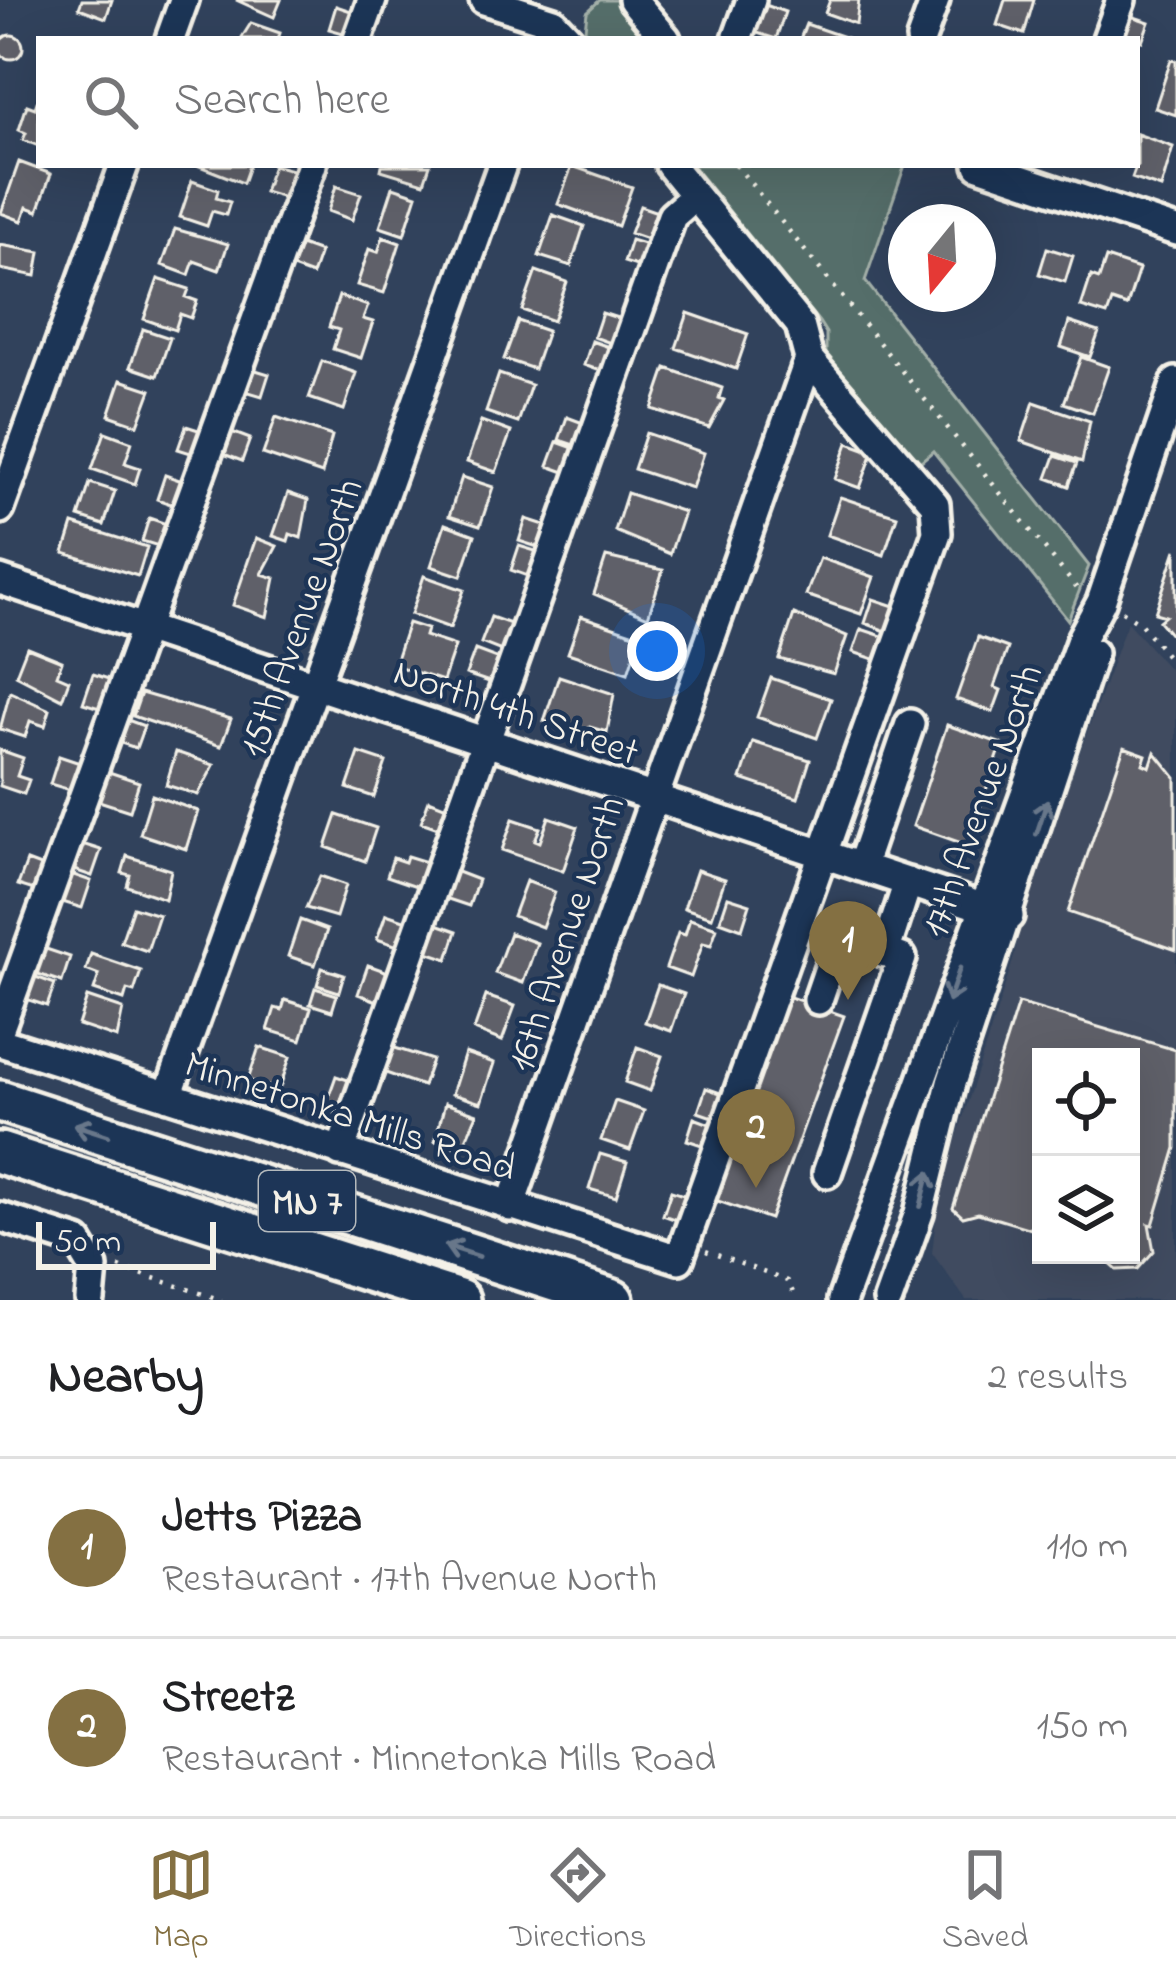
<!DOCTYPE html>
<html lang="en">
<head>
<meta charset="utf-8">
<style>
	:root { --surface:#fff; --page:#f6f6f6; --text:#202124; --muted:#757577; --line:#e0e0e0; --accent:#847042 }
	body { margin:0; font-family:"Indie Flower",sans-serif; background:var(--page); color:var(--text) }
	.controls { position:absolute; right:36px; bottom:36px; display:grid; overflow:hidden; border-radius:0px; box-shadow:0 12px 48px #0002 }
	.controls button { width:108px; height:108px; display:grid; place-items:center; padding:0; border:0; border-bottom:3px solid var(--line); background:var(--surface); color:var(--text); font:60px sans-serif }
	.compass { position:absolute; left:888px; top:204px; width:108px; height:108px; border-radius:50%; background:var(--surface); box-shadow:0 12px 48px #0002; rotate:198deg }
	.scale { position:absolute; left:36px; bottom:30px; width:180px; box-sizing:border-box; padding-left:12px; border:6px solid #f4f1e8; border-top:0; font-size:33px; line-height:42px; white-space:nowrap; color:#f4f1e8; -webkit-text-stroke:9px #1d3557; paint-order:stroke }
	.you { position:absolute; left:657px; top:651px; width:42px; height:42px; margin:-30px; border:9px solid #fff; border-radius:50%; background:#1a73e8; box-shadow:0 0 0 18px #1a73e833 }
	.badge { display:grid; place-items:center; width:78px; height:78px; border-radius:50%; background:var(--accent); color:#fff; font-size:39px; font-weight:700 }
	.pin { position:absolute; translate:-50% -99px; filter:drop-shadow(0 3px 6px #0008) }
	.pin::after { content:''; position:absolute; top:63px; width:42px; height:36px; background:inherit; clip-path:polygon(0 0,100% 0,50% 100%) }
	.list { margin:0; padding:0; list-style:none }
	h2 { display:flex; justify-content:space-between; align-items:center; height:156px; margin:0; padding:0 48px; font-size:51px }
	h2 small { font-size:39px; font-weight:400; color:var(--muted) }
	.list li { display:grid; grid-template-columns:78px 1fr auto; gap:36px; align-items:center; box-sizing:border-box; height:180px; padding:0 48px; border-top:3px solid var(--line) }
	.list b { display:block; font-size:45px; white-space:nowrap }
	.list p { margin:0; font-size:39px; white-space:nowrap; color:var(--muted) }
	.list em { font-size:39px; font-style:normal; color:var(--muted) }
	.icon { flex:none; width:66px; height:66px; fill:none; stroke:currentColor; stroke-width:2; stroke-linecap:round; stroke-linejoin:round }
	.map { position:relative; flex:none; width:1176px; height:1300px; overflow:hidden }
	.search { position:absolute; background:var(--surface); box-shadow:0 12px 48px #0002; left:36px; right:36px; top:36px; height:132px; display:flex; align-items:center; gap:30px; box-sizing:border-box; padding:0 42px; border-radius:0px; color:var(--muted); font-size:45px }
	.sheet { height:516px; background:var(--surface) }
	nav { display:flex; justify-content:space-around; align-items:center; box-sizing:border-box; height:168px; border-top:3px solid var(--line); background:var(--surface); font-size:33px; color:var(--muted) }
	nav a { display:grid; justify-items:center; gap:6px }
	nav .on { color:var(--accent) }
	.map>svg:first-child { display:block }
	.built { fill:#3f4b60; fill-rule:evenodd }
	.green { fill:#556e6a; stroke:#a4b0a9; stroke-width:3 }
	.building { fill:#5f6069; stroke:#f4f1e8; stroke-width:3 }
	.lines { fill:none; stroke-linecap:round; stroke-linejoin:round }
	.minor-casing { stroke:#f4f1e8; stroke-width:36 }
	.highway-casing { stroke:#f4f1e8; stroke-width:48 }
	.path { stroke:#f4f1e8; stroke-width:4.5; stroke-dasharray:3 9; stroke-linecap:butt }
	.minor { stroke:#1d3557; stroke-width:27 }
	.highway { stroke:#1d3557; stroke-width:39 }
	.oneway { stroke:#68778a }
	.labels { text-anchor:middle; stroke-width:9; stroke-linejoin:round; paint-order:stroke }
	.shield { fill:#1d3557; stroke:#b4b9bc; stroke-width:3 }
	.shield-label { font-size:36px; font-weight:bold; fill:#f4f1e8 }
	.street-label { font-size:39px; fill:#f4f1e8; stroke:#1d3557 }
</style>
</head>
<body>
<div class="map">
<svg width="1176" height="1300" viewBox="0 0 1176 1300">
	<rect width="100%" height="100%" fill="#31425c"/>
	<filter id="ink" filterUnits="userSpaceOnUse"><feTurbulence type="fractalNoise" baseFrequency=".00833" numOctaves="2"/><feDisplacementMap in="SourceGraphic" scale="24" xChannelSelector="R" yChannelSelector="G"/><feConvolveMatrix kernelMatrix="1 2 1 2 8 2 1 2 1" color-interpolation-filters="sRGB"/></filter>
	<g filter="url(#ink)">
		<path class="built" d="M1127 622 1176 677V1300H966L932 1253 939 1193 1014 957 1023 909ZM1041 1057H1131V1255H1041Z"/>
		<path class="green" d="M600 0H616L647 39H593L585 29 587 12Z
			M692 165H905L865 281 1089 566 1068 620 933 451 914 467 826 358V333L819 322Z"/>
		<path class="building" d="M82 0H112L106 18 79 8Z
			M236 0H281L274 17Z
			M830 0H859L856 24 825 13Z
			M1005 0H1034L1024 34 997 25Z
			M757 2 785 12 776 39 748 30Z
			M336 6 357 13 350 35 329 29Z
			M1128 15 1149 22 1142 41 1121 34Z
			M251 23 280 33 278 39H241Z
			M806 24 850 39H800Z
			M-1 47a12 12 0 1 1 24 0a12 12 0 1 1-24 0Z
			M1171 60 1176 61V115L1155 108Z
			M37 102 39 103V146L23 140 26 133 19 130 27 105 35 108Z
			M1137 134 1173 147 1161 188 1132 178 1136 167 1129 165H1137Z
			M19 162 51 174 38 211 27 207 22 221 1 213Z
			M197 165H245L249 166 243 183Z
			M273 165 300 172 291 200 264 192Z
			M382 165H430L424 183 381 170Z
			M572 166 632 187 618 226 558 204Z
			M192 181 218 190 216 198 230 202 226 215 212 211 207 226 180 217Z
			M336 186 361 194 352 220 328 211Z
			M393 187 417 195 404 235 380 227Z
			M640 206 666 215 656 242 630 233Z
			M553 215 584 226 571 266 539 256Z
			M175 229 228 244 219 270 194 261 189 275 162 265Z
			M383 237 400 243 384 293 357 285 369 249 378 252Z
			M631 240 654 247 646 269 624 262Z
			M295 243 320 252 312 275 287 266Z
			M0 245 40 252 36 276 0 269Z
			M1047 248 1073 256 1065 282 1039 274Z
			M1106 258 1139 269 1127 306 1112 301 1107 315 1081 307 1091 276 1099 279Z
			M536 271 567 282 553 321 522 310Z
			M158 279 189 289 186 297 197 301 191 318 180 314 175 330 144 319Z
			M339 296 368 306 363 319 373 322 361 358 333 349 339 330 329 327Z
			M602 313 627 321 619 346 594 337Z
			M688 313 748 334 736 369 676 348Z
			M518 321 547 331 534 369 504 359Z
			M1069 322 1099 332 1090 357 1061 347Z
			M143 329 170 338 157 376 130 367Z
			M592 341 617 350 609 374 584 365Z
			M1081 357 1109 367 1093 413 1064 403Z
			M322 361 356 373 344 410 309 398Z
			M249 368 269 374 262 396 242 390Z
			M666 368 722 388 719 398 724 400 709 428 652 409Z
			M499 374 531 385 518 423 486 412Z
			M121 380 151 390 138 425 109 415Z
			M1034 402 1090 421 1082 462 1021 441Z
			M276 417 332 436 322 474 263 454Z
			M567 417 591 426 583 448 559 440Z
			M481 421 511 432 496 472 467 462Z
			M186 426 208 433 200 456 178 449Z
			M229 431 250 439 242 461 221 453Z
			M105 432 132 442 125 463 140 468 135 484 92 469Z
			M646 433 704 453 692 488 634 469Z
			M557 442 582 451 573 475 548 466Z
			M848 443 873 452 860 488 835 479Z
			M1055 456 1077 463 1069 486 1047 478Z
			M165 475 188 483 179 507 157 499Z
			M462 477 493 487 480 526 449 516Z
			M90 483 115 491 104 525 79 517Z
			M288 493 308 500 301 538 290 534 288 541 273 536Z
			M627 493 684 512 670 554 615 531Z
			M840 497 897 516 884 555 827 535Z
			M149 518 172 526 165 548 142 541Z
			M526 519 554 528 547 550 519 541Z
			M73 524 147 547 138 576 64 553Z
			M445 524 475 535 461 576 431 566Z
			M256 538 277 546 262 574 275 578 267 617 233 605Z
			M519 546 545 554 536 579 511 570Z
			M1176 550V641L1159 621 1165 616 1155 613Z
			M606 557 663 570 648 617 594 594Z
			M820 558 874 577 861 614 806 595Z
			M424 576 464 590 450 628 411 614Z
			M873 599 900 608 891 633 865 623Z
			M794 614 847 636 834 674 779 659Z
			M581 616 640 636 628 673 568 653Z
			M491 617 519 627 509 654 481 643Z
			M408 623 427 629 425 636 455 646 443 681 394 665Z
			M861 629 888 638 880 661 853 652Z
			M978 637 1008 648 994 687 1001 690 993 712 956 699Z
			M27 647 62 661 57 675 69 680 62 699 16 675Z
			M475 650 507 662 498 685 466 674Z
			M93 674 118 682 109 711 83 703Z
			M559 676 614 694 607 732 590 727 587 735 544 721Z
			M771 678 831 699 817 738 757 717Z
			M10 692 50 710 45 726 30 721 25 737 0 729Z
			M141 693 231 719 221 746 133 716Z
			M122 718 144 726 136 748 115 741Z
			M947 725 1002 744 967 845 913 826Z
			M753 742 810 760 798 798 741 779Z
			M1124 747 1146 755 1143 764 1150 767 1155 752 1176 778V950L1068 912Z
			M0 750 23 758 17 776 29 780 24 794 0 786Z
			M176 752 214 765 198 795 166 785Z
			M359 753 386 762 374 797 347 788Z
			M59 756 86 765 77 792 50 784Z
			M106 771 139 782 130 811 96 800Z
			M152 795 198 811 186 849 140 834Z
			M429 800 452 809 444 830 421 822Z
			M337 815 376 828 365 861 326 847Z
			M549 817 578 827 563 871 502 850 513 819 540 828 535 840 540 842Z
			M79 843 101 850 92 876 71 869Z
			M127 856 171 870 165 899 127 886 130 875 122 873Z
			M407 856 433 864 425 889 387 876 393 858 405 862Z
			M27 861 48 869 40 892 18 885Z
			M452 870 478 880 469 906 442 897Z
			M697 870 725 879 712 917 684 908Z
			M68 873 91 881 82 908 59 901Z
			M320 876 346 885 336 917 306 908Z
			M526 881 555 892 542 927 513 916Z
			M728 897 750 904 742 929 720 921Z
			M133 907 159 915 147 951 121 942Z
			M386 914 413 923 404 948 377 939Z
			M690 919 717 928 711 945 703 943 691 977 666 968 678 933 685 935Z
			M300 920 327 930 315 965 288 956Z
			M431 922 457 931 448 959 421 950Z
			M510 933 537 943 523 983 495 973Z
			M43 948 70 957 62 982 35 973Z
			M91 954 141 971 134 992 127 990 124 1000 94 990 99 975 86 970Z
			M368 965 393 974 383 1003 358 994Z
			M322 968 344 975 339 992 317 985Z
			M33 976 55 984 47 1006 26 999Z
			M658 985 684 994 671 1031 645 1022Z
			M315 988 337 995 332 1011 310 1004Z
			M784 995 844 1016 770 1219 712 1199Z
			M486 996 515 1006 502 1041 474 1030Z
			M87 997 123 1009 117 1038 78 1025Z
			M285 1000 311 1008 301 1040 268 1030 275 1008 282 1010Z
			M1018 1003 1176 1050V1148L1153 1225 1149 1224 1154 1251 1138 1269 1117 1270 1100 1255H1131V1057H1041V1232L978 1213 963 1217 953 1208Z
			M389 1046 432 1060 423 1086 380 1071Z
			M259 1047 290 1057 279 1090 248 1080Z
			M637 1047 662 1056 650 1091 625 1082Z
			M465 1053 494 1063 481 1103 452 1094Z
			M336 1076 357 1083 348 1111 326 1104Z
			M706 1088 729 1096 721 1120 698 1112Z
			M615 1101 644 1111 630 1150 601 1140Z
			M445 1103 477 1114 462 1149 435 1141Z
			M694 1118 718 1127 711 1148 687 1140Z
			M600 1154 627 1162 616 1197 589 1189Z
			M671 1191 693 1198 685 1223 663 1215Z"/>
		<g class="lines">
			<g class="minor-casing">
				<path id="minor" d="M484 0 553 22 569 39
					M633 0 666 39
					M170 39 184 0
					M358 39 372 0
					M737 39 751 0
					M921 39 935 0
					M1107 39 1121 0
					M979 165 1176 231
					M0 509 124 165
					M0 580 1009 916
					M861 867 910 724
					M885 953 908 882
					M818 1000 840 936 902 958 827 1173
					M0 1028 312 165
					M0 1042 679 1259 937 533 935 504 809 359
					M168 1096 502 165
					M340 1152 672 216 695 196
					M510 1207 809 359 800 325 670 165
					M0 1217 78 1242 93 1267 90 1300
					M842 1300 1082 637 1101 602 1176 382
					M888 1300 919 1213 951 1083 1093 653"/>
			</g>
			<g class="highway-casing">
				<path id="highway" d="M0 1101 613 1300
					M0 1153 459 1300"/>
			</g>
			<path class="path" d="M736 165 1079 591
				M1122 611 1140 623 1176 667
				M706 1251 787 1281 797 1300
				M119 1267 222 1300"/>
			<use href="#minor" class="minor"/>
			<use href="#highway" class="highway"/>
		</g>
		<defs><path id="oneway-shaft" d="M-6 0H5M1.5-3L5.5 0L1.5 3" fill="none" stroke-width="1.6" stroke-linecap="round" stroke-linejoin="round" transform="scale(3)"/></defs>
		<g class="oneway">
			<use href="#oneway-shaft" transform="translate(1042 817) rotate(-72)"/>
			<use href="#oneway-shaft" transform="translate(954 985) rotate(109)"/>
			<use href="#oneway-shaft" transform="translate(91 1130) rotate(-162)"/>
			<use href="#oneway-shaft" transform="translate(925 1189) rotate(-76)"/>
			<use href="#oneway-shaft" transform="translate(462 1251) rotate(-162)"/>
		</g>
	</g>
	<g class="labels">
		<rect class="shield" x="259" y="1171" width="96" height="60" rx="9"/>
		<g class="shield-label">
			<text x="307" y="1214">MN 7</text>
		</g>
		<g class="street-label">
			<text transform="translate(299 617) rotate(-70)" y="14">15th Avenue North</text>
			<text transform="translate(517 710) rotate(19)" y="14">North 4th Street</text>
			<text transform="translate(980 800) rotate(-70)" y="14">17th Avenue North</text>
			<text transform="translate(564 933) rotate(-71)" y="14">16th Avenue North</text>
			<text transform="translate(351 1114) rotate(18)" y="14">Minnetonka Mills Road</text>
		</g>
	</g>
</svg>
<div class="controls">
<button><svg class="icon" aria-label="locate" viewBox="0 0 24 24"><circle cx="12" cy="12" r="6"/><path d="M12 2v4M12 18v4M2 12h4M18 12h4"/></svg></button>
<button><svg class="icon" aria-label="layers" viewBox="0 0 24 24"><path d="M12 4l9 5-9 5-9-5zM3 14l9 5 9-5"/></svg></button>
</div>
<svg class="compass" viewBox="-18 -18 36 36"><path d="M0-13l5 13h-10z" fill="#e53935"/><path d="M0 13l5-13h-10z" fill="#757577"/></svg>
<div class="scale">50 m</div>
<div class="you"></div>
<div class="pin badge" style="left:848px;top:1000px">1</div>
<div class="pin badge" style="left:756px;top:1188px">2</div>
<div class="search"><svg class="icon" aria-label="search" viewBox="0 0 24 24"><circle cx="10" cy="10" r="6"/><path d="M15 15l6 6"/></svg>Search here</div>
</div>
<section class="sheet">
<h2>Nearby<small>2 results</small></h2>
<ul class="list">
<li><span class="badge">1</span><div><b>Jetts Pizza</b><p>Restaurant · 17th Avenue North</p></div><em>110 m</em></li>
<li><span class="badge">2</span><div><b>Streetz</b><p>Restaurant · Minnetonka Mills Road</p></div><em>150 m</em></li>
</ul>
</section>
<nav>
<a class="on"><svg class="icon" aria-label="map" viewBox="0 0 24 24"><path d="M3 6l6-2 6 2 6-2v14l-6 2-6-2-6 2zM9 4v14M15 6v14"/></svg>Map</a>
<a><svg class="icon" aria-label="directions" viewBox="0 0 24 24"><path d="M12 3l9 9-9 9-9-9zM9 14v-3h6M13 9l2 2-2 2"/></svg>Directions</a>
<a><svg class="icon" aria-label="saved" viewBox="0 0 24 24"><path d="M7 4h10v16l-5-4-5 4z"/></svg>Saved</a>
</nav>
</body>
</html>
